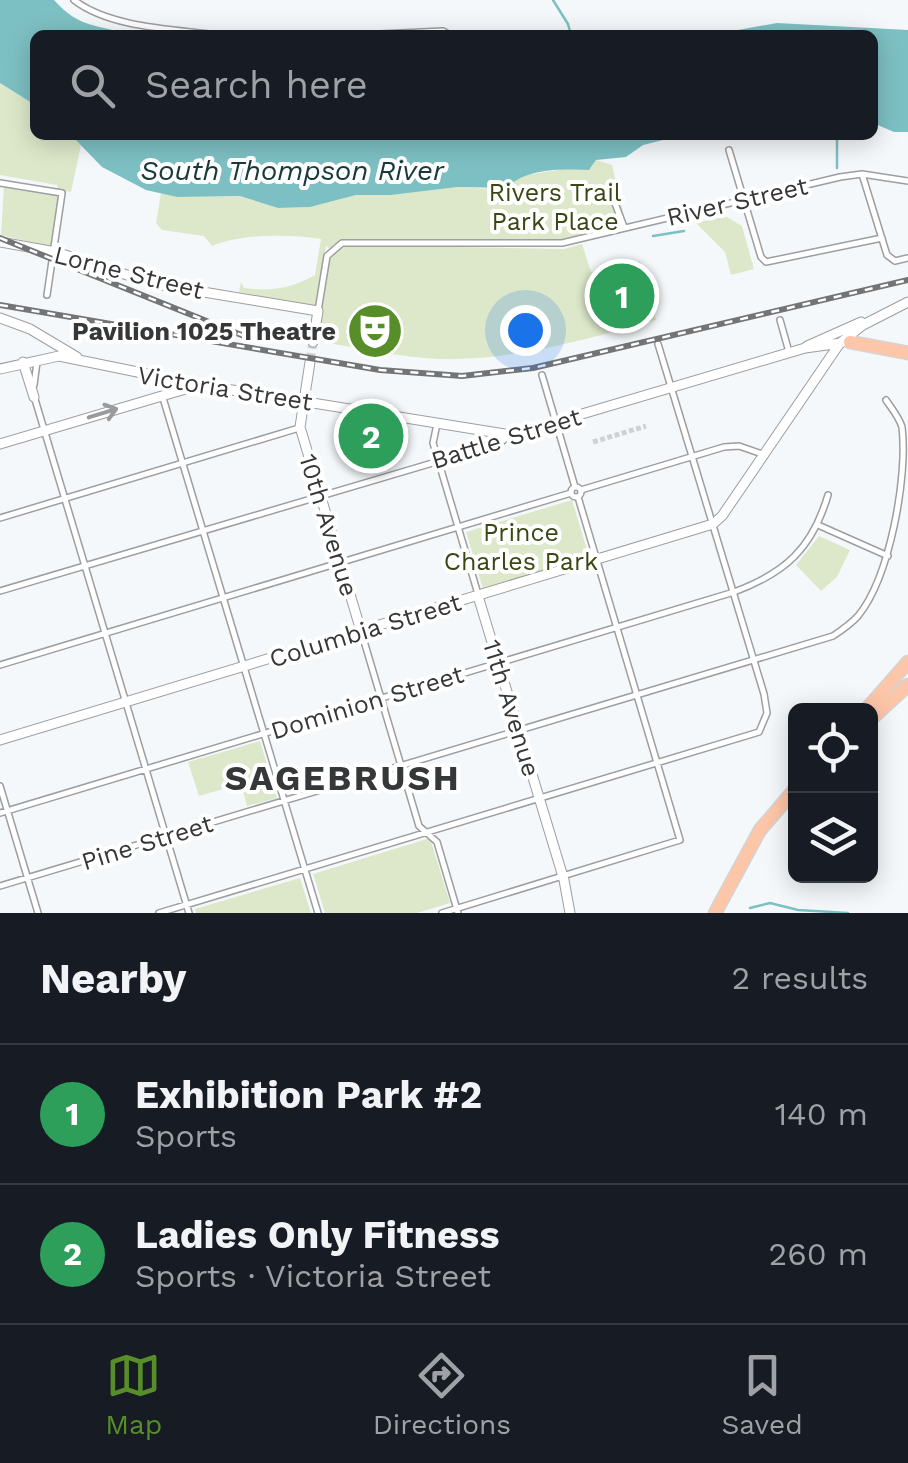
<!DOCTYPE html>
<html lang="en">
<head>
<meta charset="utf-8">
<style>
	:root { --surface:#171b24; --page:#20242c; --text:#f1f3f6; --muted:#9ea1a6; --line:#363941; --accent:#578e29 }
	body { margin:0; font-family:"Work Sans",sans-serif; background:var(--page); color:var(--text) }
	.controls { position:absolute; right:30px; bottom:30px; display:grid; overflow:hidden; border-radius:15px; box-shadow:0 5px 25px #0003 }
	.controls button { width:90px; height:90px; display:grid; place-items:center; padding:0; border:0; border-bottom:2px solid var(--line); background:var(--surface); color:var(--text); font:50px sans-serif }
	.you { position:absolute; left:525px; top:330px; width:35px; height:35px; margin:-25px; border:8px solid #fff; border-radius:50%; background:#1a73e8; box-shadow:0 0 0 15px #1a73e833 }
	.badge { display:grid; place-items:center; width:65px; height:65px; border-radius:50%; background:var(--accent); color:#fff; font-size:32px; font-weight:700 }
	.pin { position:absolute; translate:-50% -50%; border:5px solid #fff; box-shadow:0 2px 10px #0006 }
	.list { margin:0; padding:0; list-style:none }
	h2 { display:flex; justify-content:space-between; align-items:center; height:130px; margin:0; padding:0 40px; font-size:42px }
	h2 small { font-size:32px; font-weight:400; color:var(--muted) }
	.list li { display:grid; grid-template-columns:65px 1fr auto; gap:30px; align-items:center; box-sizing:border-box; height:140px; padding:0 40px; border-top:2px solid var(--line) }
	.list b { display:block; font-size:38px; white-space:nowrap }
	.list p { margin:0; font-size:32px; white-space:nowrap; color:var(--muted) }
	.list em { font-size:32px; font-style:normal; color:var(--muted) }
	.icon { flex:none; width:55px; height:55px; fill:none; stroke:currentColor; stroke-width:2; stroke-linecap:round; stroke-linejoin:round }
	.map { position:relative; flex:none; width:908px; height:913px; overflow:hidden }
	.search { position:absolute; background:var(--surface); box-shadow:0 5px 25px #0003; left:30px; right:30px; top:30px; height:110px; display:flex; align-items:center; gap:25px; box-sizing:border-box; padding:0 35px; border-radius:15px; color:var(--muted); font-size:38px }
	.sheet { height:410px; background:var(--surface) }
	nav { display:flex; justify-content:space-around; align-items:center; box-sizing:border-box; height:140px; border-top:2px solid var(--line); background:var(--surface); font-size:28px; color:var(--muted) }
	nav a { display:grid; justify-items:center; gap:5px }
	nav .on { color:var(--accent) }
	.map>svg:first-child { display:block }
	.green { fill:#dde8ca }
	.water { fill:#7dc0c3 }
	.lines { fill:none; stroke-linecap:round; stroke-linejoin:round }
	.stream { stroke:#7dc0c3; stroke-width:2.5 }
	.street-tunnel { stroke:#cfd1d3; stroke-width:5; stroke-dasharray:5 2.5; stroke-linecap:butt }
	.secondary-tunnel { stroke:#cfd1d3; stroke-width:9; stroke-dasharray:9 4.5; stroke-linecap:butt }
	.street-casing { stroke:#9c9ea1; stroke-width:8 }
	.secondary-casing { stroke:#9c9ea1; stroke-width:11 }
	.highway-casing { stroke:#d3d3d3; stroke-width:15 }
	.street { stroke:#fff; stroke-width:5 }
	.secondary { stroke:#fff; stroke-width:9 }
	.highway { stroke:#fdc6a8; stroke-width:12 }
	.rail-casing { stroke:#737476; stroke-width:6 }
	.rail { stroke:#fff; stroke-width:2.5; stroke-dasharray:8; stroke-linecap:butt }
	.oneway { stroke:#9a9b9c }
	.labels { text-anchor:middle; stroke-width:8; stroke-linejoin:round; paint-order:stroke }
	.park-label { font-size:25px; fill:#394813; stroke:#fff }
	.street-label { font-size:25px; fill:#363738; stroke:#fff }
	.poi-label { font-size:25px; font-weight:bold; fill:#363738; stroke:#fff; text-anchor:end }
	.water-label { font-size:28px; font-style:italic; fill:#183a3b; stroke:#fff }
	.district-label { font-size:35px; font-weight:bold; letter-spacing:2.5px; fill:#363738; stroke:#fff }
</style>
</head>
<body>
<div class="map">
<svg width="908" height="913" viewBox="0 0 908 913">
	<rect width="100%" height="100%" fill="#f5f8fa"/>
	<path class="green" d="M0 83 35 105V135H71L81 145 71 192 58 190 57 185 0 175Z
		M596 160 612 165 626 225 562 241 341 242 330 249 326 246 316 307 239 292 241 282 244 288C272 292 291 288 315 275L321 239C285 234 241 234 212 246L204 236 162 230 156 223 161 193 177 197 240 196 278 208 309 207 356 195H391L458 187 492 189 518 176 565 169 589 170Z
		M4 185 58 196 52 247 1 235Z
		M725 216 742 226 754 269 731 275 725 252 696 223Z
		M582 244 591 272 604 273 640 261 656 320C586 339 514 361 440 359 398 357 358 348 317 341L329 256 343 245 564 249Z
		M572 500 588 553 585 558 483 589 466 532Z
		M819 536 850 550 837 577 821 591 796 565Z
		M260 741 277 798 247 806 241 784 199 796 188 762Z
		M430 838 450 903 417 913H325L313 874Z
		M300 878 311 913H196L195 909Z"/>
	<path class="water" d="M0 0H54C80 29 97 24 131 35H35V105L0 83Z
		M777 23 908 30V132H894L873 123V35H710Z
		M71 135H683L643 145 626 157 596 160 589 170C561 169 527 168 506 188L458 187 391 195H356L310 207 278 208 240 196 177 197 146 190 102 167Z"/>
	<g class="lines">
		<path class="stream" d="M553 0 568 24 571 35
			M837 168V135
			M653 236 684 231
			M750 908 770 903 798 910 848 913"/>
		<path class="street-tunnel" d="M593 442 646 426"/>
		<path class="secondary-tunnel" d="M310 362 313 342"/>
		<g class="street-casing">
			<path id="street" d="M74 0C110 28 174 29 218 35
				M314 35H321
				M358 35 443 31 450 35
				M729 150 761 257 766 262 882 238
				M862 174 887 255 895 261 908 258
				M0 183 62 193 47 295
				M610 190 624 227
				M318 311 327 256 342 243H562L840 177 862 174 908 181
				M780 320 789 352
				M542 375 575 487
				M34 385 37 362
				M34 396 189 913
				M163 398 318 913
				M437 424 433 443 478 594
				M571 492a5 5 0 1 1 10 0a5 5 0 1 1-10 0Z
				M581 490 724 447 739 446 765 455
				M0 518 299 428
				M818 525 888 556
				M0 591 500 443 509 436
				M361 631 419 826 437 842 458 913
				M0 665 571 493
				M0 786 38 913
				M0 813 734 592C785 573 812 549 828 495
				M0 886 833 636C842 630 851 624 858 616 890 577 908 476 902 427 899 417 892 409 886 400
				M159 913 759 732 767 713 764 694 658 344
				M442 913 680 840 578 497"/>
		</g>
		<g class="secondary-casing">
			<path id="secondary" d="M0 242 56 252 155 284 318 311 313 342
				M0 318 30 329 77 357
				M807 346 861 322
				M23 362 34 397
				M310 362 300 427 361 631
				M0 369 59 356 201 385 511 435 805 348 841 343
				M0 444 199 385
				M478 596 564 880 570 913
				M0 740 713 524 722 516 840 343 863 325 908 302"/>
		</g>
		<g class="highway-casing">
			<path id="highway" d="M850 342 908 353
				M865 711 908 662
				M870 720 908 685
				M715 913 760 830 796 788"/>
		</g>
		<use href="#street" class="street"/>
		<use href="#secondary" class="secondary"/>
		<use href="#highway" class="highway"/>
		<g class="rail-casing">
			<path id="rail" d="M0 238 244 336
				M0 305 380 370 462 376 533 368 908 280"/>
		</g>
		<use href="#rail" class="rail"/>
	</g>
	<defs><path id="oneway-shaft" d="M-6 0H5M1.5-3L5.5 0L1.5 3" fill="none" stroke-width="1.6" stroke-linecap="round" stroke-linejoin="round" transform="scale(2.5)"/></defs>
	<use class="oneway" href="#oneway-shaft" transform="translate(103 413) rotate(-17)"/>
	<defs>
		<g id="theatre-disc" transform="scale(2.875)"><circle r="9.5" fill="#578e29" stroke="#fff"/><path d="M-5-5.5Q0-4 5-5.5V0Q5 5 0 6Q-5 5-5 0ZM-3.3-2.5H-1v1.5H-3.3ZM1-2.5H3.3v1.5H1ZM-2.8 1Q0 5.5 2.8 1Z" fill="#fff"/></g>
	</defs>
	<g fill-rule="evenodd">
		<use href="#theatre-disc" x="375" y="331"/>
	</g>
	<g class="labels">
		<g class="park-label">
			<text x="555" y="201">Rivers Trail<tspan x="555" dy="29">Park Place</tspan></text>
			<text x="521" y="541">Prince<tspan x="521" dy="29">Charles Park</tspan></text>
		</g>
		<g class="street-label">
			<text transform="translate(737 201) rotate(-13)" y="9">River Street</text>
			<text transform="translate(129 272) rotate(14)" y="9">Lorne Street</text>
			<text transform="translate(225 388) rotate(9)" y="9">Victoria Street</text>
			<text transform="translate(506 438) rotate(-17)" y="9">Battle Street</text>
			<text transform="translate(329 525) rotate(73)" y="9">10th Avenue</text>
			<text transform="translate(365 630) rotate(-17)" y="9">Columbia Street</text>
			<text transform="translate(367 702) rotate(-17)" y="9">Dominion Street</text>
			<text transform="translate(512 708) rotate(73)" y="9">11th Avenue</text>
			<text transform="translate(147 842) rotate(-17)" y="9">Pine Street</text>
		</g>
		<g class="poi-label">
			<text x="336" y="340">Pavilion 1025 Theatre</text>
		</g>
		<g class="water-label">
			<text x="292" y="180">South Thompson River</text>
		</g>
		<g class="district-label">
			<text x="343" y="790">SAGEBRUSH</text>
		</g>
	</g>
</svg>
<div class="controls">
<button><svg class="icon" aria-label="locate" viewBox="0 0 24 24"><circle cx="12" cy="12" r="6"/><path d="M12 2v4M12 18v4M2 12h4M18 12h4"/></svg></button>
<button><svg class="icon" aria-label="layers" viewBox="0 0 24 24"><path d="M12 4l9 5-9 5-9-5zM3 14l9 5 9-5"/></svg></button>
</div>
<div class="you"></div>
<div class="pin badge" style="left:622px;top:296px;background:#2e9e5b">1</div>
<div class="pin badge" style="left:371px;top:436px;background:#2e9e5b">2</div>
<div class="search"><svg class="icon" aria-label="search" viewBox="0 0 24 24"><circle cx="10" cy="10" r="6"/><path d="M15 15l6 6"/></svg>Search here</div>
</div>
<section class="sheet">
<h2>Nearby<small>2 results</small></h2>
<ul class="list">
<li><span class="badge" style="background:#2e9e5b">1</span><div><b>Exhibition Park #2</b><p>Sports</p></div><em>140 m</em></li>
<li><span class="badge" style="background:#2e9e5b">2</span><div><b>Ladies Only Fitness</b><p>Sports · Victoria Street</p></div><em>260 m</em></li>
</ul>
</section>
<nav>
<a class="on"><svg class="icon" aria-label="map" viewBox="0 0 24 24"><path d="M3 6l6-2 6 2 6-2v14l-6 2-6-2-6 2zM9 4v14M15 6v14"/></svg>Map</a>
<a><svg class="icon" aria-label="directions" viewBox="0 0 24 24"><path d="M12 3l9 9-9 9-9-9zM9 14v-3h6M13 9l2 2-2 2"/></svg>Directions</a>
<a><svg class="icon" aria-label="saved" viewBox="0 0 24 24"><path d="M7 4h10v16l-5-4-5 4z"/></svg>Saved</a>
</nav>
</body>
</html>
